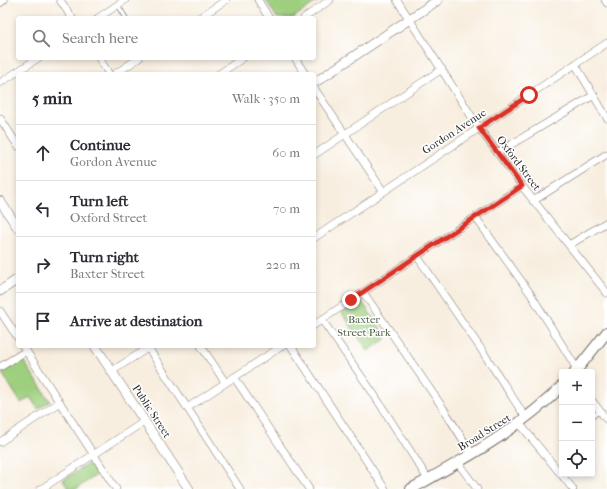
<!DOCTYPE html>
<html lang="en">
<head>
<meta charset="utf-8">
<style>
	:root { --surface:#fff; --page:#f7f7f7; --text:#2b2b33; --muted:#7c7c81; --line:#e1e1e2 }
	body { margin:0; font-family:"IM FELL French Canon",serif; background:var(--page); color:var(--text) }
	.controls { position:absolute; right:12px; bottom:12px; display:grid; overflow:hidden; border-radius:4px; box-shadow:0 2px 6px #0003 }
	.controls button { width:36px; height:36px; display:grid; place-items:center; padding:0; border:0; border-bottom:1px solid var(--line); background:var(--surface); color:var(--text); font:20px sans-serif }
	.stop { position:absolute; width:12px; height:12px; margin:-9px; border:3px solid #d93025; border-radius:50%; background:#fff }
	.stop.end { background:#d93025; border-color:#fff; box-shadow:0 1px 4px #0008 }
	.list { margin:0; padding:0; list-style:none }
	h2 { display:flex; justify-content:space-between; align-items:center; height:52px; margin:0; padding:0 16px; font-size:17px }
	h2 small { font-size:13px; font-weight:400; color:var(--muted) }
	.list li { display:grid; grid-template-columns:26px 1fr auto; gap:12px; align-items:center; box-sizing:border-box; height:56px; padding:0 16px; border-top:1px solid var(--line) }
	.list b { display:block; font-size:15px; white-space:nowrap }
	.list p { margin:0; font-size:13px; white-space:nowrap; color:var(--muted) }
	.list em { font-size:13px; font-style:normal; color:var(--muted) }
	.icon { flex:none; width:22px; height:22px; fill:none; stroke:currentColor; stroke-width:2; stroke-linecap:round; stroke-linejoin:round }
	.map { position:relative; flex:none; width:607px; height:489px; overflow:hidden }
	.search { position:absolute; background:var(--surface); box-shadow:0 2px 6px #0003; left:16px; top:16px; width:300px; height:44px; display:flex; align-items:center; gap:10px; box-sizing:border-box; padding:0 14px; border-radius:4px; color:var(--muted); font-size:15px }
	.panel { position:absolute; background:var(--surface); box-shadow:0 2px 6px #0003; left:16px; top:72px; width:300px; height:276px; border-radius:4px }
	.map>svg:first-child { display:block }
	.green { fill:#9ecf7e; stroke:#647d54 }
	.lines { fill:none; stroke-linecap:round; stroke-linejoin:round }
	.lane-casing { stroke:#736f6a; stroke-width:5 }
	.street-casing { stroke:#736f6a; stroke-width:8 }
	.secondary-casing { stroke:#736f6a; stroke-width:10 }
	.primary-casing { stroke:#736f6a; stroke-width:12 }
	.lane { stroke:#fff; stroke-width:3.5 }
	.street { stroke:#fff; stroke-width:7 }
	.secondary { stroke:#fff; stroke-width:9 }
	.primary { stroke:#fff; stroke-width:10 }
	.route { stroke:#d93025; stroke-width:5 }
	.labels { text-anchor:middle; stroke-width:3; stroke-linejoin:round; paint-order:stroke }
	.street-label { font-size:11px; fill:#2b2b2b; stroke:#fff }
	.park-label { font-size:11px; fill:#4e5c44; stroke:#fff }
</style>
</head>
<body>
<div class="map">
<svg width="607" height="489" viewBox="0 0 607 489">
	<rect width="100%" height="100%" fill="#fff"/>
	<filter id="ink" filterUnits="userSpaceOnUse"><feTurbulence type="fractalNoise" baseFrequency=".025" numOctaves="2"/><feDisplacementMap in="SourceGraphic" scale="8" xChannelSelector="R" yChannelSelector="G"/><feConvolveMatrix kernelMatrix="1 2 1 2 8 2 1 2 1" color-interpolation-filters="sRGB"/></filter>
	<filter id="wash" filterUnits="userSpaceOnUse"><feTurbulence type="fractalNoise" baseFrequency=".012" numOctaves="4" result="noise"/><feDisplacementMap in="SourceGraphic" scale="16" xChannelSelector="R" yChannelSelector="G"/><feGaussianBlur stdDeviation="0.9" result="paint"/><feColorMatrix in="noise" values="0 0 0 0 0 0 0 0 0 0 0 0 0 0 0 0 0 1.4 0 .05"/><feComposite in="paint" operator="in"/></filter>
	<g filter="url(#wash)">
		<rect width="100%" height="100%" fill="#f8eedf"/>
		<path class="green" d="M266 0H319L293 18H277Z
			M361 300 387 338 368 351 342 313Z
			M23 360 50 401 38 409 30 397 21 403 2 373Z
			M88 464 92 465 98 474 76 489H69L63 480Z"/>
	</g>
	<g filter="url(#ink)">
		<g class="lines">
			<g class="lane-casing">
				<path id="lane" d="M118 5 126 18
					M592 417 600 411"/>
			</g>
			<g class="street-casing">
				<path id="street" d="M60 0 72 18
					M258 0 269 18
					M397 0 479 128 522 186 607 293
					M605 0 607 3
					M0 3 4 0
					M98 18 125 0
					M199 18 226 0
					M304 18 330 0
					M99 58 109 74
					M295 58 305 74
					M575 64 607 118
					M115 74 139 58
					M219 74 243 58
					M0 83 38 58
					M314 88 383 191
					M0 118 18 146
					M497 153 594 95
					M314 155 442 69
					M533 201 607 154
					M476 218 530 293 577 369
					M314 238 607 43
					M569 245 607 222
					M417 256 481 349 526 418
					M363 292 443 408 472 454
					M0 311 18 338
					M322 320 373 393 428 479
					M314 325 522 186
					M23 346 116 489
					M147 346 240 489
					M201 346 225 382
					M291 346 385 489
					M0 367 26 351
					M112 371 151 346
					M234 377 309 489
					M592 401 607 420
					M187 408 282 346
					M520 424 573 489
					M0 442 60 402
					M458 463 477 489
					M41 489 145 421"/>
			</g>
			<g class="secondary-casing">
				<path id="secondary" d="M314 83 438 0
					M0 201 18 228
					M0 291 18 279
					M95 346 189 489"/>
			</g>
			<g class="primary-casing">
				<path id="primary" d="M575 372 607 332
					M411 489C465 459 518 430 562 386"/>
			</g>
			<use href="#lane" class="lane"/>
			<use href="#street" class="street"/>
			<use href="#secondary" class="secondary"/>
			<use href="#primary" class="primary"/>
		</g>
	</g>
	<g class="lines" filter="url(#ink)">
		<path class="route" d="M351 300 522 186 479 128 529 95"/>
	</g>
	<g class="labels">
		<g class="street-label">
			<text transform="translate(454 131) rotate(-33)" y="4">Gordon Avenue</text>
			<text transform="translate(519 163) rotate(53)" y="4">Oxford Street</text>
			<text transform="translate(152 411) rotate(57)" y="4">Public Street</text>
			<text transform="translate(484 432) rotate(-32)" y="4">Broad Street</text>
		</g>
		<g class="park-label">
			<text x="364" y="323">Baxter<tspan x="364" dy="13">Street Park</tspan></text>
		</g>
	</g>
</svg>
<div class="controls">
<button>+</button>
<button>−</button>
<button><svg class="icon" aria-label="locate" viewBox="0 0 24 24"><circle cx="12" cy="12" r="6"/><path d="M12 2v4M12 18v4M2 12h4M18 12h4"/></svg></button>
</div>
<div class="stop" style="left:529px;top:95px"></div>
<div class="stop end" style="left:351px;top:300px"></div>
<div class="search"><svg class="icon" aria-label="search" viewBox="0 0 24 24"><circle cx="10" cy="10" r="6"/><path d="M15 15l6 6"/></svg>Search here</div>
<section class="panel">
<h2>5 min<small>Walk · 350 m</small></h2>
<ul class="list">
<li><svg class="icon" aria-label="ahead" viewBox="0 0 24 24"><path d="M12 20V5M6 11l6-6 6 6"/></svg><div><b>Continue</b><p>Gordon Avenue</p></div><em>60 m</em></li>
<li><svg class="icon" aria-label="left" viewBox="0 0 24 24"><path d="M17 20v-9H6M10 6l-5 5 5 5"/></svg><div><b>Turn left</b><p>Oxford Street</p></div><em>70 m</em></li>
<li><svg class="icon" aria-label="right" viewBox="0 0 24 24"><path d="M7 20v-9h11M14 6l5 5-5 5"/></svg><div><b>Turn right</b><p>Baxter Street</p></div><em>220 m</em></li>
<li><svg class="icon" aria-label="arrive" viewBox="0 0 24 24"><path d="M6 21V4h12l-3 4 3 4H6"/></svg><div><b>Arrive at destination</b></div></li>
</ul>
</section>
</div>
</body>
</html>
